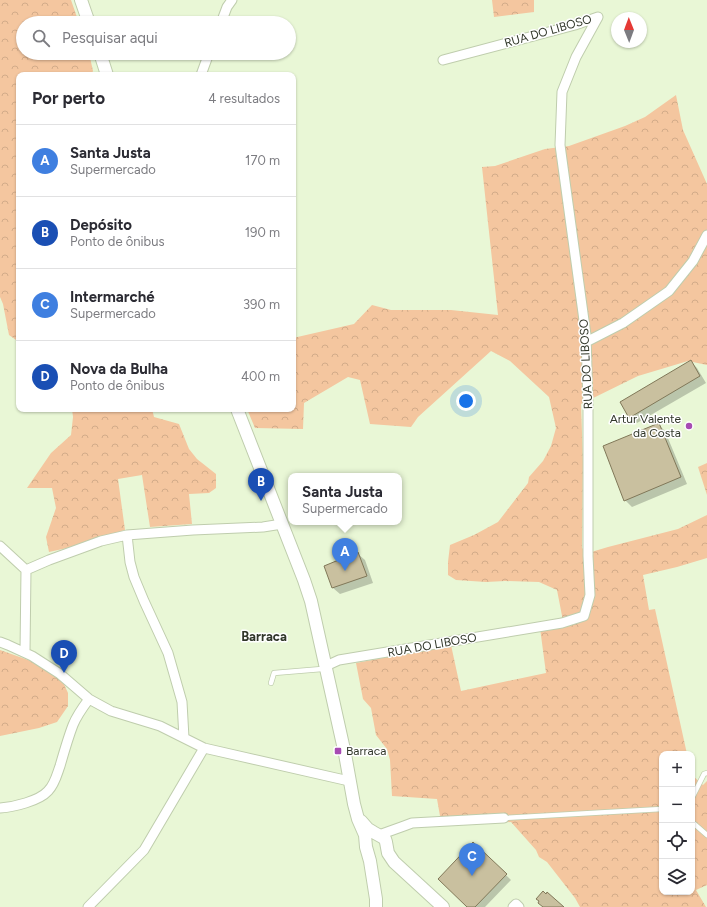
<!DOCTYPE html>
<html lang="pt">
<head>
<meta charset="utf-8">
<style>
	:root { --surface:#fff; --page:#f2f2f3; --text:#2b2b33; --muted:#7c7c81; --line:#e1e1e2; --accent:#a74ab3 }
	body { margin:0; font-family:Figtree,sans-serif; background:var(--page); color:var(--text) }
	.controls { position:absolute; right:12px; bottom:12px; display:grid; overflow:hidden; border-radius:8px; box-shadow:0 1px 3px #0004 }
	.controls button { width:36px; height:36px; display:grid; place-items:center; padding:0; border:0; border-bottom:1px solid var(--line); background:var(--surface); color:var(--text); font:20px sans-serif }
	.compass { position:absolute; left:611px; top:12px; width:36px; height:36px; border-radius:50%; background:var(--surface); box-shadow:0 1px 3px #0004; rotate:359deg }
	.you { position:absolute; left:466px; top:401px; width:14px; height:14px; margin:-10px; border:3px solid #fff; border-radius:50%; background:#1a73e8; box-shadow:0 0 0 6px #1a73e833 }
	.badge { display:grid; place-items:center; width:26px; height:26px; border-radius:50%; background:var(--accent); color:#fff; font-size:13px; font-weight:700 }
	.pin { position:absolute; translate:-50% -33px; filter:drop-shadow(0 1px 2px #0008) }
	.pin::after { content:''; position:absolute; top:21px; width:14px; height:12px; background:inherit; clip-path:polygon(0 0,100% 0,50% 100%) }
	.popup { position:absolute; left:288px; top:473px; width:114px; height:52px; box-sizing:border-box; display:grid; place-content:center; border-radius:8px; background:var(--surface); filter:drop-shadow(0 1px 3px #0005); font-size:13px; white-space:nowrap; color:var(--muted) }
	.popup b { font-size:15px; color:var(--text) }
	.popup::after { content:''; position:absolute; left:50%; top:100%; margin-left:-8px; border:8px solid transparent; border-top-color:var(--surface) }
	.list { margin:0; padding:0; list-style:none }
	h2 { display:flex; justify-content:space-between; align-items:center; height:52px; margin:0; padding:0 16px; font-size:17px }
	h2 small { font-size:13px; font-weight:400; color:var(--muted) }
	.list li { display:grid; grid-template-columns:26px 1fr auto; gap:12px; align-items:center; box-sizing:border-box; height:72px; padding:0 16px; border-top:1px solid var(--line) }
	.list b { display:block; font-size:15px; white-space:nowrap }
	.list p { margin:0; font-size:13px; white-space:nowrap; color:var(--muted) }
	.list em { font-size:13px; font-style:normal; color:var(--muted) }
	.icon { flex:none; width:22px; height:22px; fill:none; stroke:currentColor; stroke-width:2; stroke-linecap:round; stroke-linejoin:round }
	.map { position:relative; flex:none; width:707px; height:907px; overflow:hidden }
	.search { position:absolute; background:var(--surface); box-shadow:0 1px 3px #0004; left:16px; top:16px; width:280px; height:44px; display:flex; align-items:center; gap:10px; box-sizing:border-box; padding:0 14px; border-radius:22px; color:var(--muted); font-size:15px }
	.panel { position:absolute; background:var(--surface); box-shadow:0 1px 3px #0004; left:16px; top:72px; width:280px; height:340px; border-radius:8px }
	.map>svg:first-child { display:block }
	.forest { fill:url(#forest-crowns) }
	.shadow { fill:#0003 }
	.building { fill:#c9c09f; stroke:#817859 }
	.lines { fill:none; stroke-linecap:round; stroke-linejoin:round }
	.service-casing { stroke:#bfcdad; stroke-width:6 }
	.minor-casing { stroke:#bfcdad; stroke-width:11 }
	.secondary-casing { stroke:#bfcdad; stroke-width:14 }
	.service { stroke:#fff; stroke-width:4.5 }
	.minor { stroke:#fff; stroke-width:9 }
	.secondary { stroke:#fff; stroke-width:12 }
	.poi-dot { fill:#a74ab3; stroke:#fff; stroke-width:1.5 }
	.labels { text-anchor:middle; stroke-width:3; stroke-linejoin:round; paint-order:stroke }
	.street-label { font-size:12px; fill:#31372a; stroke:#fff }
	.poi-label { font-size:12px; fill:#31372a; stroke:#fff; text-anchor:end }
	.neighbourhood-label { font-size:13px; font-weight:bold; fill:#31372a; stroke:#fff }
</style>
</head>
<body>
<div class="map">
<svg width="707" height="907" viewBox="0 0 707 907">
	<defs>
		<pattern id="forest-crowns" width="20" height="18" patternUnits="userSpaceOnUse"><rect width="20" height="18" fill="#f4c69f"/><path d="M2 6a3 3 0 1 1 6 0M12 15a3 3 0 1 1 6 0" fill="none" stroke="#d2ab89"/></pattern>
	</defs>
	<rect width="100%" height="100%" fill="#e9f7d6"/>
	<path class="forest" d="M0 0H71L79 23H23V53H89L93 71 91 75H72L57 73 19 75V342L9 335 3 304 0 297Z
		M492 0H534V12L494 17Z
		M676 95 683 130 707 184V365L688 361 638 376 581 404 583 462 582 548 588 553 608 547 678 529 707 515V558L677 567 643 575 649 610 655 609 687 754H662V892H692V775L703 785 707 781V885L696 890 706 907H580L575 898 547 862 539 857 536 850 511 822 479 824 470 817 440 816 437 799 392 796 390 760 387 749 376 735 371 708 363 699 356 663 451 645 461 691 546 673 540 628 564 626 557 590 539 582 505 581 486 582 456 580 448 575V562L450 545 474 535 498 522 528 483 529 477 543 461 551 446 556 428 549 397 510 361 491 351 418 417 411 427 370 424 360 380 348 377 304 403 303 429 255 428 247 409H293V338L354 324 372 305 391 310H451L498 315 482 167 495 166 545 149 569 146 625 126 645 117Z
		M72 409H152L154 417 179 424 189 449 197 459 216 474V488L209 493 189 494 192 524 150 527 142 475 118 479 125 530 67 548 49 552 46 537 56 508 52 488H27L51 453 71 435 73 417Z
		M707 463V495L698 467Z
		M0 650 31 661 47 670 63 682 68 693V706L57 722 39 728 0 736Z"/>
	<path class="shadow" d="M690 361 697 368 706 383 637 423 630 417Z
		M658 424 665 431 687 484 632 507 625 500Z
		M358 554 365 560 373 583 340 594 333 588 325 566Z
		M473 843 511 880 485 907H468Z"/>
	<path class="building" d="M691 360 700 376 629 418 620 402Z
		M659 423 681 477 624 501 603 446Z
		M358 552 367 576 332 588 324 566Z
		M473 842 507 874 475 907H467L438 879Z
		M543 891 546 894 547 892 564 907H543L538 903 539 901 536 899Z"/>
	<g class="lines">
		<g class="service-casing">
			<path id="service" d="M271 683 274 673 322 669 324 667
				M692 798 704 774 707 773
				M504 818 662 809
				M692 822 707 835"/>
		</g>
		<g class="minor-casing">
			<path id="minor" d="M221 23 227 7 232 0
				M201 75 209 53
				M586 342 623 323 669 291 693 261 707 235
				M127 535 130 562 134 577 144 601 168 653 182 702 184 738
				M0 546 26 570 25 652
				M26 570 49 560 101 541 127 535 193 530 263 527 282 524
				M0 642 8 645 32 656 60 674 89 699 111 711 160 726 204 748 349 781
				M326 666 339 660 562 623 584 616 590 595 588 556V404L586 335 560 145 562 92 576 57 598 17 575 25 443 60
				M0 808C14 807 39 801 48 791 55 784 57 774 60 766 64 752 68 738 73 725 77 715 83 707 89 699
				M379 835 404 826 412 823 504 818
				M88 907 144 850 204 748
				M513 907 516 904 519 907"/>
		</g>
		<g class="secondary-casing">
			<path id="secondary" d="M81 0 89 23
				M100 53 107 75
				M237 409 304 580 311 601 345 754 354 804 358 819 365 835 366 847 370 861 376 899V907
				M361 821 368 829 373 832 382 837 385 839 386 842 388 853 394 862 443 907"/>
		</g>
		<use href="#service" class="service"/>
		<use href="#minor" class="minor"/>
		<use href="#secondary" class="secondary"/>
	</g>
	<g class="poi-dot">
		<circle cx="689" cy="426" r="4"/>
		<rect x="334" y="747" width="8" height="8" rx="2"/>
	</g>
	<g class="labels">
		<g class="street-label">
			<text transform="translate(548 31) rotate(-16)" y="4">RUA DO LIBOSO</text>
			<text transform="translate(586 364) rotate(-93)" y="4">RUA DO LIBOSO</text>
			<text transform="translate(432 645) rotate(-10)" y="4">RUA DO LIBOSO</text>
		</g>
		<g class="poi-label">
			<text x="681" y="423">Artur Valente<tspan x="681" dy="14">da Costa</tspan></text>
			<text x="346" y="755" text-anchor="start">Barraca</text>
		</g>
		<g class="neighbourhood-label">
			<text x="264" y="641">Barraca</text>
		</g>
	</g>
</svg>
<div class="controls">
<button>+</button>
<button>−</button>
<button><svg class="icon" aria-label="locate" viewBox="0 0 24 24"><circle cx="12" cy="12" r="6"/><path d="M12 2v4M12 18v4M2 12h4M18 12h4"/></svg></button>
<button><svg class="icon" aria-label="layers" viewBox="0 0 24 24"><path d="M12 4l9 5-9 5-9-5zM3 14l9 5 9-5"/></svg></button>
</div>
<svg class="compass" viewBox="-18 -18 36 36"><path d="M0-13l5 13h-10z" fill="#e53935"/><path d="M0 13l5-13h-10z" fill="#7c7c81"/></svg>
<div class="you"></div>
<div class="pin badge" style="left:345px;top:571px;background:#3f7fe0">A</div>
<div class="popup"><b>Santa Justa</b>Supermercado</div>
<div class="pin badge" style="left:261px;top:501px;background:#1a4fb4">B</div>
<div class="pin badge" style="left:472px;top:876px;background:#3f7fe0">C</div>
<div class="pin badge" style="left:64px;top:673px;background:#1a4fb4">D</div>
<div class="search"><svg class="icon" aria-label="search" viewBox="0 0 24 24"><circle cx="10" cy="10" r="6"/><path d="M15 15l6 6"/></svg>Pesquisar aqui</div>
<section class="panel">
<h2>Por perto<small>4 resultados</small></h2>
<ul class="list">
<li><span class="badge" style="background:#3f7fe0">A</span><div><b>Santa Justa</b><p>Supermercado</p></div><em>170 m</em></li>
<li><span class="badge" style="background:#1a4fb4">B</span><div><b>Depósito</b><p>Ponto de ônibus</p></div><em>190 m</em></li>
<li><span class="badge" style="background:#3f7fe0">C</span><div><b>Intermarché</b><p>Supermercado</p></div><em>390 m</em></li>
<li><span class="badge" style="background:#1a4fb4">D</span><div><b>Nova da Bulha</b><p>Ponto de ônibus</p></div><em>400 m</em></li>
</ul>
</section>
</div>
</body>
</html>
